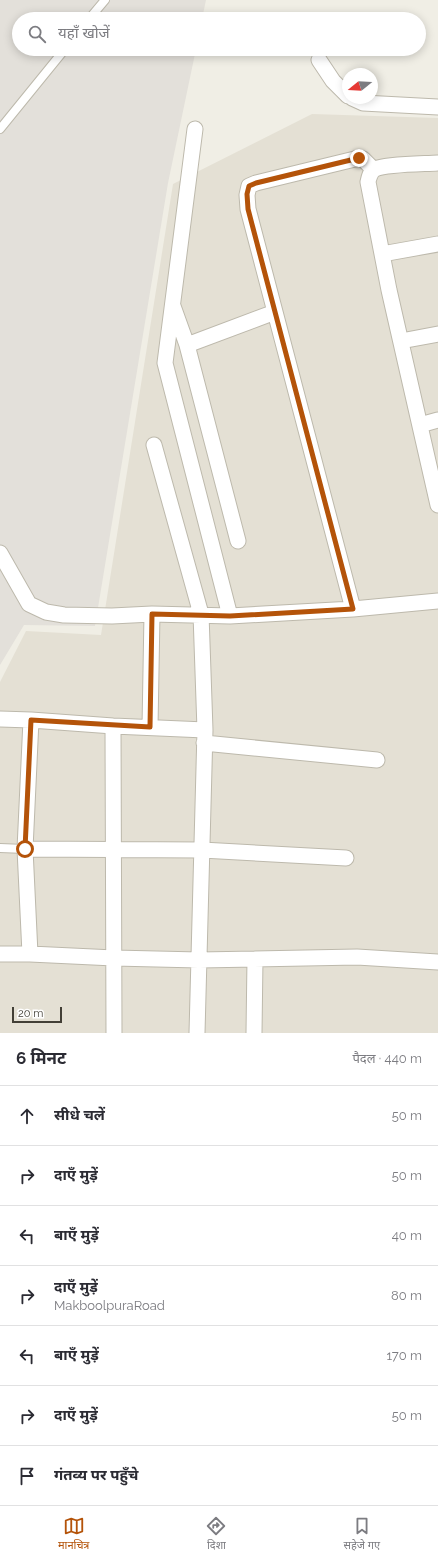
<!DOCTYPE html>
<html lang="hi">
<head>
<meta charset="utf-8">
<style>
	:root { --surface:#fff; --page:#f7f7f7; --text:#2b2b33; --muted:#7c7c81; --line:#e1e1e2; --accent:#b45309 }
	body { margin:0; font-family:Raleway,"Noto Sans Devanagari",sans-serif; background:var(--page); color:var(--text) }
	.compass { position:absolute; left:342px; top:68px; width:36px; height:36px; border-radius:50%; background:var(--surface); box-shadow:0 2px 10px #0003; rotate:252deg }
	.scale { position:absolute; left:12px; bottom:10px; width:50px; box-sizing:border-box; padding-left:4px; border:2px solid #423f36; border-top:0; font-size:11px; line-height:14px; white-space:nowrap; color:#423f36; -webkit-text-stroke:3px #fff; paint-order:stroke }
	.stop { position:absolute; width:12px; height:12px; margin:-9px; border:3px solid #b45309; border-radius:50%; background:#fff }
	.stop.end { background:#b45309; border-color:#fff; box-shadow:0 1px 4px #0008 }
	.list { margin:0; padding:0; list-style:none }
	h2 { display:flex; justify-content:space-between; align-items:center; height:52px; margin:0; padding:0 16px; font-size:17px }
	h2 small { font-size:13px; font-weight:400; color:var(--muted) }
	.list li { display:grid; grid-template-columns:26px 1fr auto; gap:12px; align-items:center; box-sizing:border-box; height:60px; padding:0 16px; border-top:1px solid var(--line) }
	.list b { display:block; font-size:15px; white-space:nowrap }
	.list p { margin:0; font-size:13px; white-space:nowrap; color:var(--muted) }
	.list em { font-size:13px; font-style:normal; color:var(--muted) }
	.icon { flex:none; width:22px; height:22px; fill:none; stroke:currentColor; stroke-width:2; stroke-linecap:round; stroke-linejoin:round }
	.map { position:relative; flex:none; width:438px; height:1033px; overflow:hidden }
	.search { position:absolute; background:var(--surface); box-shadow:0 2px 10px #0003; left:12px; right:12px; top:12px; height:44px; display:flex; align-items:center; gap:10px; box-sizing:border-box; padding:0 14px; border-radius:22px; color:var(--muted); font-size:15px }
	.sheet { height:472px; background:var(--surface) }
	nav { display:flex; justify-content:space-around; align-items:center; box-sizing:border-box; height:56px; border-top:1px solid var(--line); background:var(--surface); font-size:11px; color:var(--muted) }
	nav a { display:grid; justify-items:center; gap:2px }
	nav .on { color:var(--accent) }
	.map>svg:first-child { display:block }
	.residential { fill:#e4e0d4 }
	.industrial { fill:#e3e0da }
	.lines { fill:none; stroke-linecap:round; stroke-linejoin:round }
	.lane-casing { stroke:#bdb9ac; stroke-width:10 }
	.street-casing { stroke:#bdb9ac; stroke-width:17 }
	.lane { stroke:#fff; stroke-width:8 }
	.street { stroke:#fff; stroke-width:15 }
	.route { stroke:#b45309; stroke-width:5 }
</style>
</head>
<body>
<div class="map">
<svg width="438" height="1033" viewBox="0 0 438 1033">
	<rect width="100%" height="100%" fill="#f0eee5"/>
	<path class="residential" d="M312 114 438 118V1033H0V682L26 631 101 635 173 184Z"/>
	<path class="industrial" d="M0 0H206L202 19H19V49H196L168 183 95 626 24 625 0 665Z"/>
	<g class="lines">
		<g class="lane-casing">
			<path id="lane" d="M89 19 105 0
				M0 129 65 49
				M0 848 25 849"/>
		</g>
		<g class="street-casing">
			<path id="street" d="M319 60 333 81 348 96
				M352 98 363 103 438 107
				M195 129 165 363 230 616
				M438 163C423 164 387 164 375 169 370 172 369 177 368 182L389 290 438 505
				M382 254 438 244
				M173 306 187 345 238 541
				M401 341 438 334
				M187 345 275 312
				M420 425 438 420
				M154 445 201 614 205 730 197 1033
				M0 553 29 604 46 612 64 615 112 616 152 614 230 616 353 609 438 601
				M353 609 248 209 247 195 249 186 256 183 359 158 363 159 374 170
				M0 719 31 720
				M113 726 114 1033
				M150 727 152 614
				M204 743 377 760
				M25 849 202 850 346 858
				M0 954H30L25 849 31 720 113 726 205 730
				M30 954 114 958 199 960 357 957 438 962
				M254 1033 255 959"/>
		</g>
		<use href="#lane" class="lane"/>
		<use href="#street" class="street"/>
	</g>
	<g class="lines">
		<path class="route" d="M25 849 31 720 150 727 152 614 230 616 353 609 248 209 247 194 249 186 256 183 359 158"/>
	</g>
</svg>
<svg class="compass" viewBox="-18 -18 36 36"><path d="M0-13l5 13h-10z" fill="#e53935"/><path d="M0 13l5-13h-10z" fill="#7c7c81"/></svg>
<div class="scale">20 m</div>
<div class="stop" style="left:25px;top:849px"></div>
<div class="stop end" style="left:359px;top:158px"></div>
<div class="search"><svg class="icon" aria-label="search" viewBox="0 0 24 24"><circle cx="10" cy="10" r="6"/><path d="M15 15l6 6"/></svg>यहाँ खोजें</div>
</div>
<section class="sheet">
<h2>6 मिनट<small>पैदल · 440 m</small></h2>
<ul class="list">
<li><svg class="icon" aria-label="ahead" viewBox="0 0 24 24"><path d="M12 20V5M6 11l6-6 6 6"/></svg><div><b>सीधे चलें</b></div><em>50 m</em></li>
<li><svg class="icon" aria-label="right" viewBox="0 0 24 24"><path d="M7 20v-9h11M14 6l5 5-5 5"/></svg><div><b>दाएँ मुड़ें</b></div><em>50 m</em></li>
<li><svg class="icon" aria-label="left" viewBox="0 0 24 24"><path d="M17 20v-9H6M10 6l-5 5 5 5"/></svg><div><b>बाएँ मुड़ें</b></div><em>40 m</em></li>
<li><svg class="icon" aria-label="right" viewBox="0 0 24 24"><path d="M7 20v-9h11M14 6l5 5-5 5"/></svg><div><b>दाएँ मुड़ें</b><p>MakboolpuraRoad</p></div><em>80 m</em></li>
<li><svg class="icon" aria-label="left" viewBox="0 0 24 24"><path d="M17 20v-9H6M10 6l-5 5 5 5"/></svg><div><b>बाएँ मुड़ें</b></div><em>170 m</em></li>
<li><svg class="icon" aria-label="right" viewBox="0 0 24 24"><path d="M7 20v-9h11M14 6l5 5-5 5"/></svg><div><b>दाएँ मुड़ें</b></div><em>50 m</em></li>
<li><svg class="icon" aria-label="arrive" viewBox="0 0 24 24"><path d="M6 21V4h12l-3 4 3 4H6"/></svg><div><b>गंतव्य पर पहुँचे</b></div></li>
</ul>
</section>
<nav>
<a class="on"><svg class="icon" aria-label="map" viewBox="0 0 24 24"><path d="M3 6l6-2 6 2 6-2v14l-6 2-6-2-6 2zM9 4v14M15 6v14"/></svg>मानचित्र</a>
<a><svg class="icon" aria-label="directions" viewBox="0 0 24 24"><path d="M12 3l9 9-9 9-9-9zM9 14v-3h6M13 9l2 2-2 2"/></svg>दिशा</a>
<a><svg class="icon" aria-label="saved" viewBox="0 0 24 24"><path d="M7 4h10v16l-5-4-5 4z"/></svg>सहेजे गए</a>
</nav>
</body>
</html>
